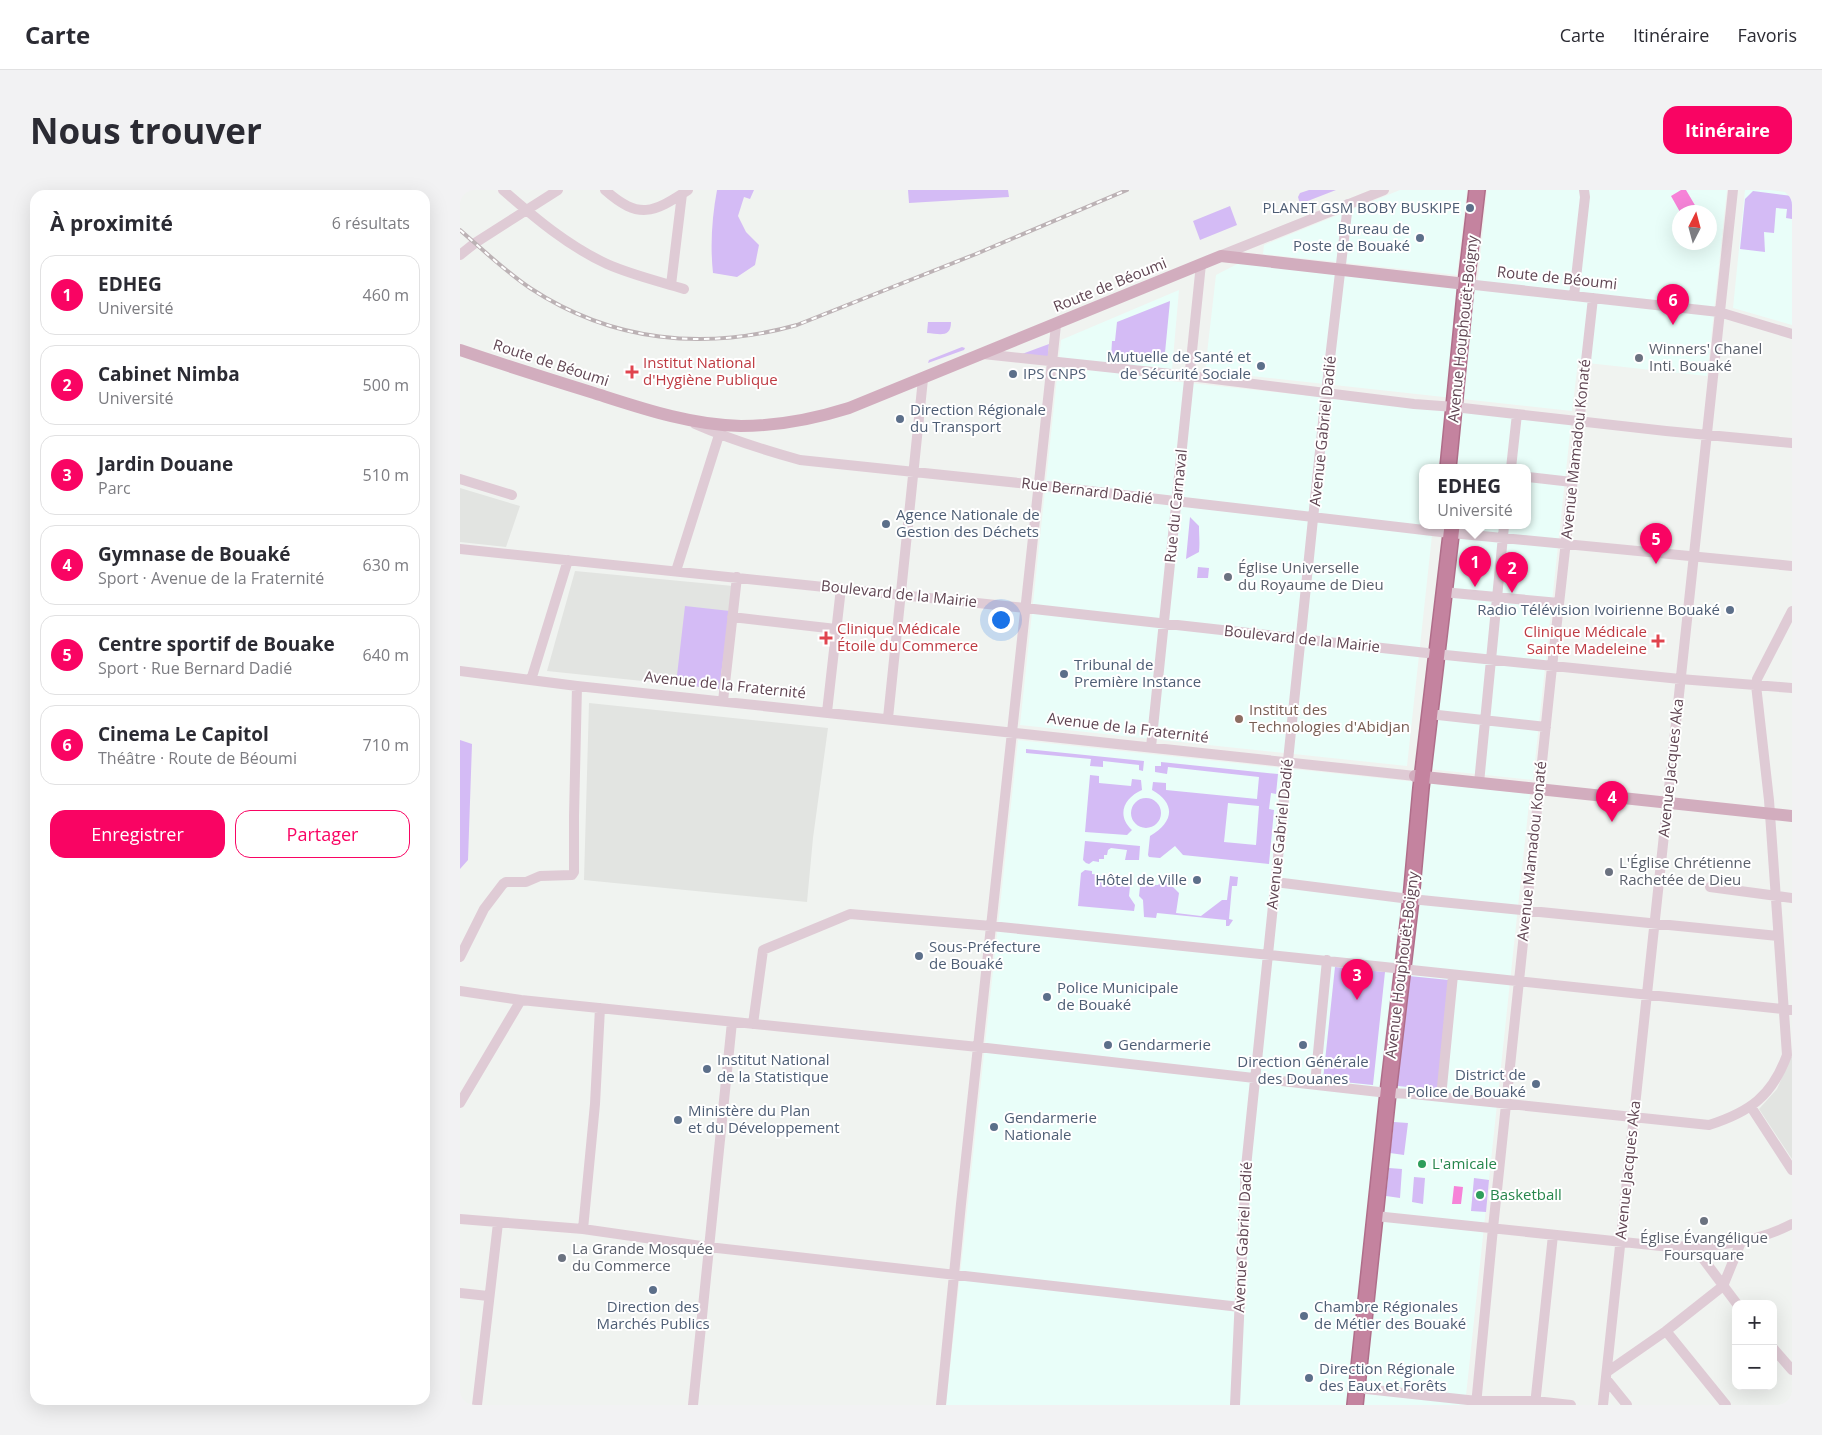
<!DOCTYPE html>
<html lang="fr">
<head>
<meta charset="utf-8">
<style>
	:root { --surface:#fff; --page:#f2f2f3; --text:#2b2b33; --muted:#7c7c81; --line:#e1e1e2; --accent:#f90463 }
	body { margin:0; font-family:"Open Sans",sans-serif; background:var(--page); color:var(--text) }
	.controls { position:absolute; right:15px; bottom:15px; display:grid; overflow:hidden; border-radius:10px; box-shadow:0 5px 20px #0002 }
	.controls button { width:45px; height:45px; display:grid; place-items:center; padding:0; border:0; border-bottom:1px solid var(--line); background:var(--surface); color:var(--text); font:25px sans-serif }
	.compass { position:absolute; left:1212px; top:15px; width:45px; height:45px; border-radius:50%; background:var(--surface); box-shadow:0 5px 20px #0002; rotate:6deg }
	.you { position:absolute; left:540px; top:429px; width:18px; height:18px; margin:-12px; border:4px solid #fff; border-radius:50%; background:#1a73e8; box-shadow:0 0 0 8px #1a73e833 }
	.badge { display:grid; place-items:center; width:32px; height:32px; border-radius:50%; background:var(--accent); color:#fff; font-size:16px; font-weight:700 }
	.pin { position:absolute; translate:-50% -41px; filter:drop-shadow(0 1px 2px #0008) }
	.pin::after { content:''; position:absolute; top:26px; width:18px; height:15px; background:inherit; clip-path:polygon(0 0,100% 0,50% 100%) }
	.popup { position:absolute; left:959px; top:274px; width:112px; height:65px; box-sizing:border-box; display:grid; place-content:center; border-radius:10px; background:var(--surface); filter:drop-shadow(0 1px 4px #0005); font-size:16px; white-space:nowrap; color:var(--muted) }
	.popup b { font-size:19px; color:var(--text) }
	.popup::after { content:''; position:absolute; left:50%; top:100%; margin-left:-10px; border:10px solid transparent; border-top-color:var(--surface) }
	.list { margin:0; padding:0; list-style:none }
	h2 { display:flex; justify-content:space-between; align-items:center; height:65px; margin:0; padding:0 20px; font-size:21px }
	h2 small { font-size:16px; font-weight:400; color:var(--muted) }
	.list li { display:grid; grid-template-columns:32px 1fr auto; gap:15px; align-items:center; box-sizing:border-box; height:80px; margin:0 10px 10px; padding:0 10px; border:1px solid var(--line); border-radius:15px }
	.list b { display:block; font-size:19px; white-space:nowrap }
	.list p { margin:0; font-size:16px; white-space:nowrap; color:var(--muted) }
	.list em { font-size:16px; font-style:normal; color:var(--muted) }
	.actions { display:flex; gap:10px; padding:15px 20px }
	.actions a { flex:1; padding:11px 0; border:1px solid var(--accent); border-radius:15px; text-align:center; font-size:18px; color:var(--accent) }
	.actions .main { background:var(--accent); color:#fff }
	.map { position:relative; flex:none; width:1332px; height:1215px; overflow:hidden; border-radius:15px }
	header { display:flex; align-items:center; gap:30px; box-sizing:border-box; height:70px; padding:0 25px; background:var(--surface); border-bottom:1px solid var(--line) }
	header strong { font-size:24px }
	nav { display:flex; gap:28px; margin-inline-start:auto; font-size:18px }
	.intro { display:flex; align-items:center; justify-content:space-between; box-sizing:border-box; height:120px; padding:0 30px }
	h1 { margin:0; font-size:35px }
	.button { padding:12px 22px; border-radius:15px; background:var(--accent); color:#fff; font-size:18px; font-weight:700 }
	main { display:flex; gap:30px; padding:0 30px }
	aside { flex:1; background:var(--surface); border-radius:15px; box-shadow:0 5px 20px #0002 }
	.map>svg:first-child { display:block }
	.commercial { fill:#e9fef9; fill-rule:evenodd }
	.education { fill:#e2e4e1 }
	.green { fill:#d4bbf5; fill-rule:evenodd }
	.water { fill:#f683d8 }
	.lines { fill:none; stroke-linecap:round; stroke-linejoin:round }
	.highway-casing { stroke:#b06e8a; stroke-width:18 }
	.minor { stroke:#dfcbd5; stroke-width:10 }
	.major { stroke:#d2adbe; stroke-width:12 }
	.highway { stroke:#c4839f; stroke-width:15 }
	.rail-casing { stroke:#bcb2b5; stroke-width:4 }
	.rail { stroke:#fff; stroke-width:2; stroke-dasharray:5.5; stroke-linecap:butt }
	.service-dot { fill:#5c6f8a; stroke:#fff; stroke-width:2 }
	.worship-dot { fill:#6b7280; stroke:#fff; stroke-width:2 }
	.health-dot { fill:#e0444e; stroke:#fff; stroke-width:2 }
	.education-dot { fill:#8d6e63; stroke:#fff; stroke-width:2 }
	.leisure-dot { fill:#2e9e5b; stroke:#fff; stroke-width:2 }
	.labels { text-anchor:middle; stroke-width:4; stroke-linejoin:round; paint-order:stroke }
	.service-label { font-size:15px; fill:#4e5e75; stroke:#fff; text-anchor:start }
	.street-label { font-size:15px; fill:#604653; stroke:#fff }
	.worship-label { font-size:15px; fill:#5b616d; stroke:#fff; text-anchor:start }
	.health-label { font-size:15px; fill:#be3a42; stroke:#fff; text-anchor:start }
	.education-label { font-size:15px; fill:#785e54; stroke:#fff; text-anchor:start }
	.leisure-label { font-size:15px; fill:#27864d; stroke:#fff; text-anchor:start }
</style>
</head>
<body>
<header>
<strong>Carte</strong>
<nav><a>Carte</a><a>Itinéraire</a><a>Favoris</a></nav>
</header>
<div class="intro"><h1>Nous trouver</h1><a class="button">Itinéraire</a></div>
<main>
<aside>
<h2>À proximité<small>6 résultats</small></h2>
<ul class="list">
<li><span class="badge">1</span><div><b>EDHEG</b><p>Université</p></div><em>460 m</em></li>
<li><span class="badge">2</span><div><b>Cabinet Nimba</b><p>Université</p></div><em>500 m</em></li>
<li><span class="badge">3</span><div><b>Jardin Douane</b><p>Parc</p></div><em>510 m</em></li>
<li><span class="badge">4</span><div><b>Gymnase de Bouaké</b><p>Sport · Avenue de la Fraternité</p></div><em>630 m</em></li>
<li><span class="badge">5</span><div><b>Centre sportif de Bouake</b><p>Sport · Rue Bernard Dadié</p></div><em>640 m</em></li>
<li><span class="badge">6</span><div><b>Cinema Le Capitol</b><p>Théâtre · Route de Béoumi</p></div><em>710 m</em></li>
</ul>
<div class="actions"><a class="main">Enregistrer</a><a>Partager</a></div>
</aside>
<div class="map">
<svg width="1332" height="1215" viewBox="0 0 1332 1215">
	<rect width="100%" height="100%" fill="#f0f3f0"/>
	<path class="commercial" d="M940 0H1007L997 85 803 64 804 55Z
		M1027 0H1267L1247 186 1118 172 1112 221 745 181 756 85 779 73 1017 99ZM1220 22H1250V52H1220Z
		M1285 0H1310L1332 3V135L1273 118Z
		M719 100 711 191 985 220 979 278H962V336H973L947 576 560 535 601 150Z
		M998 222 1111 234 1073 590 959 578 986 336H1068V278H992Z
		M558 550 1070 604 1005 1215H486Z"/>
	<path class="education" d="M0 298 60 316 46 357 0 352Z
		M115 381 273 396 259 499 87 481Z
		M129 513 368 538 353 648 347 712 124 690Z
		M1331 867H1332V969L1299 919 1317 899Z"/>
	<path class="green" d="M257 0H294L290 9 284 7 278 26 286 42 299 55 295 75 277 87 253 83C250 55 252 27 257 0Z
		M448 0H548L549 7 449 13Z
		M849 0H876L840 14 838 7 840 3Z
		M1293 1 1332 6V29L1326 28 1327 19 1316 18 1314 43 1304 42 1305 62 1280 59 1285 9Z
		M770 16 777 35 740 50 733 31Z
		M710 111 704 173 651 168 652 151H655L657 132Z
		M468 132H491C491 148 480 144 467 143Z
		M589 154 588 167 562 164Z
		M502 157 505 158 504 160 468 173 469 170Z
		M730 327 739 336C739 345 740 353 739 362L726 369Z
		M738 377 749 378 748 388H737Z
		M225 416 270 421 259 499 216 494Z
		M0 550 12 554 8 670 0 679Z
		M566 559 684 571 683 581 679 580V575L643 571V577L630 576 631 569 566 563Z
		M701 572 818 584 816 604 811 603 809 619 814 620 809 674 723 665 715 656 700 668 689 667 688 665 690 646C713 633 717 614 692 600L693 592 706 593V600L797 609 799 587 708 577 707 584 695 582V576H701ZM768 613 799 616 796 655 764 652Z
		M630 585 639 586V593L671 596 672 589 681 590 682 600C664 608 656 625 672 640L667 645 625 642Z
		M671 623a15 15 0 1 1 30 0a15 15 0 1 1-30 0Z
		M625 651 680 656 679 670H665L667 660 651 658 648 660 647 665H644V669H639V672L633 671 629 674 626 673 623 670Z
		M625 680 632 681V684L640 685 642 692 661 694 663 686 671 687 669 706 675 715 674 721 618 716 621 683Z
		M770 686 778 687 777 696H772L769 729 773 730 769 736H766V730L697 723 696 728 684 727 683 710 679 706 681 688 692 689 693 695H698L705 688 710 689 712 696 719 703 716 723 741 726 762 710H767Z
		M875 777 925 782 913 895 863 890Z
		M939 785 989 790 978 900 928 895Z
		M934 932 948 933 944 965 930 963Z
		M929 978 942 979 940 1008 926 1006Z
		M954 987 965 988 963 1014 952 1012Z
		M1014 988 1029 990 1026 1022 1011 1021Z"/>
	<path class="water" d="M1221 0H1226L1239 22H1220L1211 6Z
		M994 996 1003 997 1001 1014H992Z"/>
	<g class="lines">
		<g class="highway-casing">
			<path id="highway" d="M988 278 1006 94 1017 0
				M895 1215 928 903 951 709 961 598 992 336"/>
		</g>
		<path class="minor" d="M43 0C75 28 108 56 147 74 172 85 198 91 224 99
			M145 0C179 30 193 23 228 0
			M0 65 15 53 98 0
			M762 65 924 0
			M1006 94 1259 122 1332 144
			M211 95 222 4
			M1114 106 1125 7 1124 0
			M523 164 730 186 954 214 995 217
			M1003 218 1206 241 1332 253
			M235 234C269 249 304 260 340 270L578 295 981 342 1332 376
			M1051 278 1057 224
			M1068 287 1112 292
			M0 289 52 305
			M0 359 565 418 967 463
			M216 381 259 245
			M983 402 1099 413
			M272 427 376 439
			M976 464 1220 489 1332 498
			M0 481 117 496 955 586
			M71 490 108 370
			M263 511 277 387
			M367 522 381 398
			M969 524 1086 537
			M428 528 463 189
			M691 557 741 74
			M1019 593 1044 336
			M815 692 942 708
			M1250 697 1332 708
			M951 709 1318 746
			M0 767 24 719 43 694 46 692H66L80 686 112 685 114 682V626L117 496
			M942 779 1332 820
			M0 801 61 810 518 857 919 902
			M293 834 303 760 390 724 531 736 934 778
			M855 894 867 770
			M928 903 953 904 1249 935C1290 922 1312 906 1327 865L1309 610 1296 495 1297 489 1332 421
			M981 907 993 785
			M0 913 61 810
			M1291 917 1332 980
			M915 1026 1201 1056C1246 1058 1291 1055 1332 1034
			M0 1029 123 1039 248 1057 780 1117
			M123 1039 135 914 140 818
			M1235 1058 1277 1114
			M0 1103 28 1106
			M1206 1141 1266 1215
			M1313 1158 1332 1180
			M1147 1182 1206 1141 1263 1096 1281 1052
			M1146 1189 1167 1215
			M897 1198 1017 1211H1075L1111 1215
			M17 1215 38 1033
			M233 1215 272 832
			M481 1215 501 1014 596 135
			M775 1215 786 977 866 203 888 14
			M1016 1215 1033 1038 1092 477 1133 108
			M1075 1215 1093 1045
			M1143 1215 1273 0"/>
		<path class="major" d="M0 160C44 175 89 189 134 203 181 218 230 235 281 236 318 236 354 229 389 218L761 66 1006 94
			M955 586 1332 626"/>
		<use href="#highway" class="highway"/>
		<g class="rail-casing">
			<path id="rail" d="M0 40C23 60 45 81 70 98 152 152 244 161 337 135L516 64 667 0"/>
		</g>
		<use href="#rail" class="rail"/>
	</g>
	<g class="service-dot">
		<circle cx="1010" cy="18" r="5"/>
		<circle cx="960" cy="48" r="5"/>
		<circle cx="801" cy="176" r="5"/>
		<circle cx="553" cy="184" r="5"/>
		<circle cx="440" cy="229" r="5"/>
		<circle cx="426" cy="334" r="5"/>
		<circle cx="1270" cy="420" r="5"/>
		<circle cx="604" cy="484" r="5"/>
		<circle cx="737" cy="690" r="5"/>
		<circle cx="459" cy="766" r="5"/>
		<circle cx="587" cy="807" r="5"/>
		<circle cx="648" cy="855" r="5"/>
		<circle cx="843" cy="855" r="5"/>
		<circle cx="247" cy="879" r="5"/>
		<circle cx="1076" cy="894" r="5"/>
		<circle cx="218" cy="930" r="5"/>
		<circle cx="534" cy="937" r="5"/>
		<circle cx="193" cy="1100" r="5"/>
		<circle cx="844" cy="1126" r="5"/>
		<circle cx="849" cy="1188" r="5"/>
	</g>
	<g class="worship-dot">
		<circle cx="1179" cy="168" r="5"/>
		<circle cx="768" cy="387" r="5"/>
		<circle cx="1149" cy="682" r="5"/>
		<circle cx="1244" cy="1031" r="5"/>
		<circle cx="102" cy="1068" r="5"/>
	</g>
	<g class="health-dot">
		<path d="M169.5 174.5h5v5h5v5h-5v5h-5v-5h-5v-5h5z"/>
		<path d="M363.5 440.5h5v5h5v5h-5v5h-5v-5h-5v-5h5z"/>
		<path d="M1195.5 443.5h5v5h5v5h-5v5h-5v-5h-5v-5h5z"/>
	</g>
	<circle class="education-dot" cx="779" cy="529" r="5"/>
	<g class="leisure-dot">
		<circle cx="962" cy="974" r="5"/>
		<circle cx="1020" cy="1005" r="5"/>
	</g>
	<g class="labels">
		<g class="service-label">
			<text x="1000" y="23" text-anchor="end">PLANET GSM BOBY BUSKIPE</text>
			<text x="950" y="44" text-anchor="end">Bureau de<tspan x="950" dy="17">Poste de Bouaké</tspan></text>
			<text x="791" y="172" text-anchor="end">Mutuelle de Santé et<tspan x="791" dy="17">de Sécurité Sociale</tspan></text>
			<text x="563" y="189">IPS CNPS</text>
			<text x="450" y="225">Direction Régionale<tspan x="450" dy="17">du Transport</tspan></text>
			<text x="436" y="330">Agence Nationale de<tspan x="436" dy="17">Gestion des Déchets</tspan></text>
			<text x="1260" y="425" text-anchor="end">Radio Télévision Ivoirienne Bouaké</text>
			<text x="614" y="480">Tribunal de<tspan x="614" dy="17">Première Instance</tspan></text>
			<text x="727" y="695" text-anchor="end">Hôtel de Ville</text>
			<text x="469" y="762">Sous-Préfecture<tspan x="469" dy="17">de Bouaké</tspan></text>
			<text x="597" y="803">Police Municipale<tspan x="597" dy="17">de Bouaké</tspan></text>
			<text x="658" y="860">Gendarmerie</text>
			<text x="257" y="875">Institut National<tspan x="257" dy="17">de la Statistique</tspan></text>
			<text x="843" y="877" text-anchor="middle">Direction Générale<tspan x="843" dy="17">des Douanes</tspan></text>
			<text x="1066" y="890" text-anchor="end">District de<tspan x="1066" dy="17">Police de Bouaké</tspan></text>
			<text x="228" y="926">Ministère du Plan<tspan x="228" dy="17">et du Développement</tspan></text>
			<text x="544" y="933">Gendarmerie<tspan x="544" dy="17">Nationale</tspan></text>
			<text x="193" y="1122" text-anchor="middle">Direction des<tspan x="193" dy="17">Marchés Publics</tspan></text>
			<text x="854" y="1122">Chambre Régionales<tspan x="854" dy="17">de Métier des Bouaké</tspan></text>
			<text x="859" y="1184">Direction Régionale<tspan x="859" dy="17">des Eaux et Forêts</tspan></text>
		</g>
		<g class="street-label">
			<text transform="translate(1097 88) rotate(6)" y="5">Route de Béoumi</text>
			<text transform="translate(650 95) rotate(-22)" y="5">Route de Béoumi</text>
			<text transform="translate(1003 139) rotate(-84)" y="5">Avenue Houphouët-Boigny</text>
			<text transform="translate(91 173) rotate(18)" y="5">Route de Béoumi</text>
			<text transform="translate(863 241) rotate(-84)" y="5">Avenue Gabriel Dadié</text>
			<text transform="translate(1116 259) rotate(-84)" y="5">Avenue Mamadou Konaté</text>
			<text transform="translate(627 301) rotate(7)" y="5">Rue Bernard Dadié</text>
			<text transform="translate(716 316) rotate(-84)" y="5">Rue du Carnaval</text>
			<text transform="translate(439 404) rotate(6)" y="5">Boulevard de la Mairie</text>
			<text transform="translate(842 449) rotate(6)" y="5">Boulevard de la Mairie</text>
			<text transform="translate(265 495) rotate(6)" y="5">Avenue de la Fraternité</text>
			<text transform="translate(668 538) rotate(7)" y="5">Avenue de la Fraternité</text>
			<text transform="translate(1211 578) rotate(-84)" y="5">Avenue Jacques Aka</text>
			<text transform="translate(820 644) rotate(-84)" y="5">Avenue Gabriel Dadié</text>
			<text transform="translate(1072 661) rotate(-84)" y="5">Avenue Mamadou Konaté</text>
			<text transform="translate(942 775) rotate(-83)" y="5">Avenue Houphouët-Boigny</text>
			<text transform="translate(1168 980) rotate(-84)" y="5">Avenue Jacques Aka</text>
			<text transform="translate(783 1047) rotate(-87)" y="5">Avenue Gabriel Dadié</text>
		</g>
		<g class="worship-label">
			<text x="1189" y="164">Winners' Chanel<tspan x="1189" dy="17">Inti. Bouaké</tspan></text>
			<text x="778" y="383">Église Universelle<tspan x="778" dy="17">du Royaume de Dieu</tspan></text>
			<text x="1159" y="678">L'Église Chrétienne<tspan x="1159" dy="17">Rachetée de Dieu</tspan></text>
			<text x="1244" y="1053" text-anchor="middle">Église Évangélique<tspan x="1244" dy="17">Foursquare</tspan></text>
			<text x="112" y="1064">La Grande Mosquée<tspan x="112" dy="17">du Commerce</tspan></text>
		</g>
		<g class="health-label">
			<text x="183" y="178">Institut National<tspan x="183" dy="17">d'Hygiène Publique</tspan></text>
			<text x="377" y="444">Clinique Médicale<tspan x="377" dy="17">Étoile du Commerce</tspan></text>
			<text x="1187" y="447" text-anchor="end">Clinique Médicale<tspan x="1187" dy="17">Sainte Madeleine</tspan></text>
		</g>
		<g class="education-label">
			<text x="789" y="525">Institut des<tspan x="789" dy="17">Technologies d'Abidjan</tspan></text>
		</g>
		<g class="leisure-label">
			<text x="972" y="979">L'amicale</text>
			<text x="1030" y="1010">Basketball</text>
		</g>
	</g>
</svg>
<div class="controls">
<button>+</button>
<button>−</button>
</div>
<svg class="compass" viewBox="-18 -18 36 36"><path d="M0-13l5 13h-10z" fill="#e53935"/><path d="M0 13l5-13h-10z" fill="#7c7c81"/></svg>
<div class="you"></div>
<div class="pin badge" style="left:1015px;top:397px">1</div>
<div class="popup"><b>EDHEG</b>Université</div>
<div class="pin badge" style="left:1052px;top:403px">2</div>
<div class="pin badge" style="left:897px;top:810px">3</div>
<div class="pin badge" style="left:1152px;top:632px">4</div>
<div class="pin badge" style="left:1196px;top:374px">5</div>
<div class="pin badge" style="left:1213px;top:135px">6</div>
</div>
</main>
</body>
</html>
